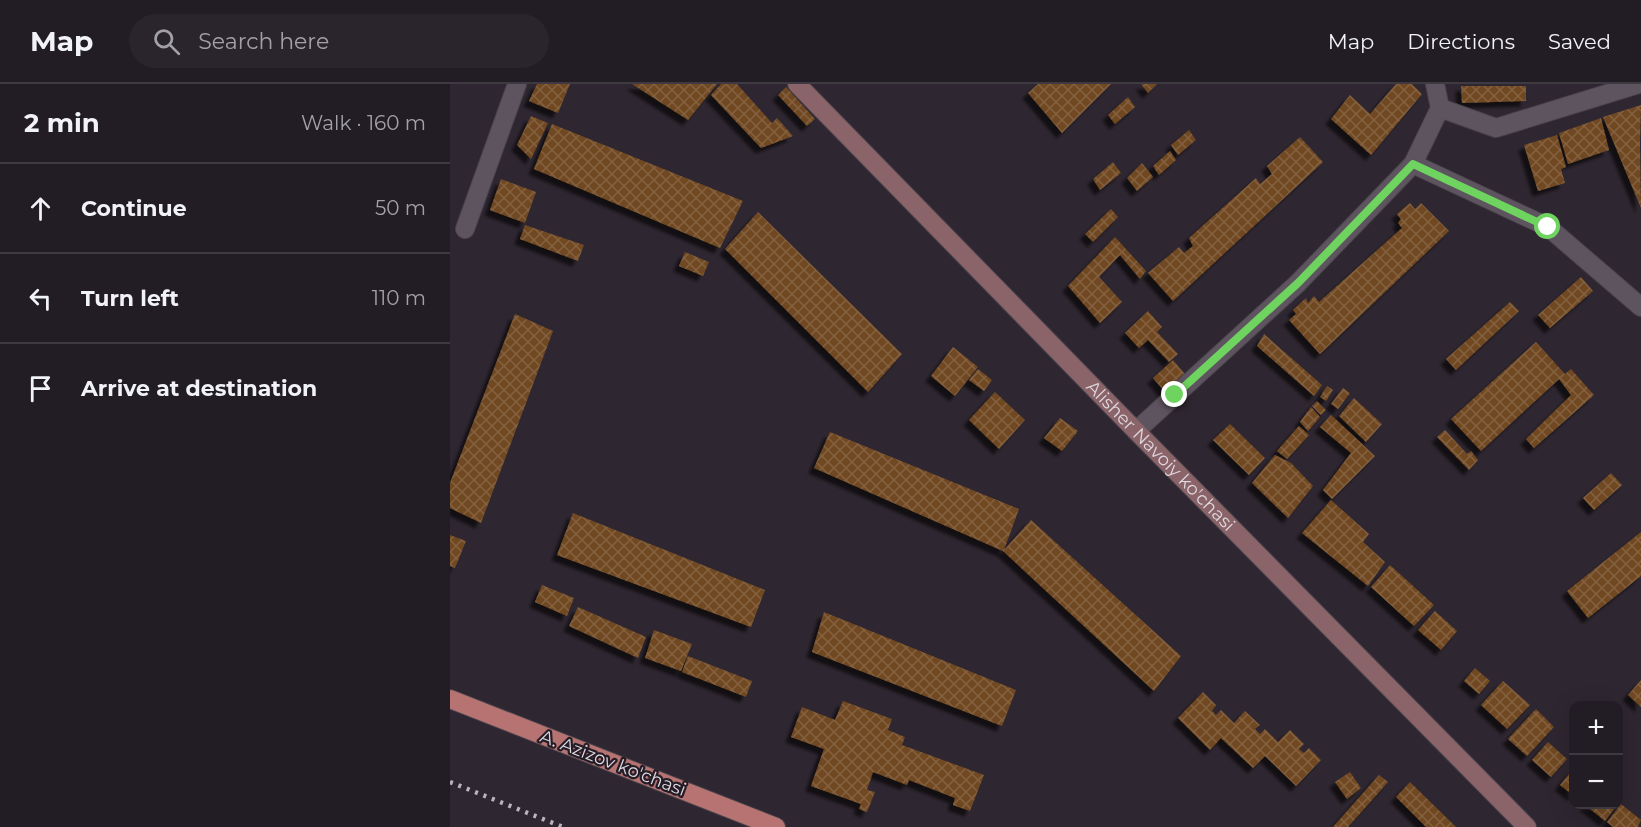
<!DOCTYPE html>
<html lang="en">
<head>
<meta charset="utf-8">
<style>
	:root { --surface:#221c24; --page:#2a252c; --text:#f1f3f6; --muted:#a2a1a6; --line:#3f3a41 }
	body { margin:0; font-family:Montserrat,sans-serif; background:var(--page); color:var(--text) }
	.controls { position:absolute; right:18px; bottom:18px; display:grid; overflow:hidden; border-radius:12px; box-shadow:0 6px 24px #0002 }
	.controls button { width:54px; height:54px; display:grid; place-items:center; padding:0; border:0; border-bottom:2px solid var(--line); background:var(--surface); color:var(--text); font:30px sans-serif }
	.stop { position:absolute; width:18px; height:18px; margin:-14px; border:4px solid #6fd360; border-radius:50%; background:#fff }
	.stop.end { background:#6fd360; border-color:#fff; box-shadow:0 2px 6px #0008 }
	.list { margin:0; padding:0; list-style:none }
	h2 { display:flex; justify-content:space-between; align-items:center; height:78px; margin:0; padding:0 24px; font-size:26px }
	h2 small { font-size:20px; font-weight:400; color:var(--muted) }
	.list li { display:grid; grid-template-columns:39px 1fr auto; gap:18px; align-items:center; box-sizing:border-box; height:90px; padding:0 24px; border-top:2px solid var(--line) }
	.list b { display:block; font-size:22px; white-space:nowrap }
	.list em { font-size:20px; font-style:normal; color:var(--muted) }
	.icon { flex:none; width:33px; height:33px; fill:none; stroke:currentColor; stroke-width:2; stroke-linecap:round; stroke-linejoin:round }
	.map { position:relative; flex:none; width:1191px; height:743px; overflow:hidden }
	header { display:flex; align-items:center; gap:36px; box-sizing:border-box; height:84px; padding:0 30px; background:var(--surface); border-bottom:2px solid var(--line) }
	header strong { font-size:28px }
	nav { display:flex; gap:33px; margin-inline-start:auto; font-size:21px }
	.search { width:420px; height:54px; background:var(--page); display:flex; align-items:center; gap:15px; box-sizing:border-box; padding:0 21px; border-radius:33px; color:var(--muted); font-size:22px }
	main { display:flex }
	aside { flex:1; background:var(--surface) }
	.map>svg:first-child { display:block }
	.building { fill:url(#building-cross-hatch); filter:url(#shadow) }
	.lines { fill:none; stroke-linecap:round; stroke-linejoin:round }
	.street-casing { stroke:#4a434c; stroke-width:20 }
	.secondary-casing { stroke:#4a434c; stroke-width:20 }
	.primary-casing { stroke:#4a434c; stroke-width:20 }
	.street { stroke:#5e5460; stroke-width:18 }
	.secondary { stroke:#8a6469; stroke-width:18 }
	.primary { stroke:#b67371; stroke-width:18 }
	.rail { stroke:#bab4bc; stroke-width:4.5; stroke-dasharray:3 6; stroke-linecap:butt }
	.route { stroke:#6fd360; stroke-width:8 }
	.labels { text-anchor:middle; stroke-width:4.5; stroke-linejoin:round; paint-order:stroke }
	.street-label { font-size:18px; fill:#ded8df; stroke:#241c26 }
</style>
</head>
<body>
<header>
<strong>Map</strong>
<div class="search"><svg class="icon" aria-label="search" viewBox="0 0 24 24"><circle cx="10" cy="10" r="6"/><path d="M15 15l6 6"/></svg>Search here</div>
<nav><a>Map</a><a>Directions</a><a>Saved</a></nav>
</header>
<main>
<aside>
<h2>2 min<small>Walk · 160 m</small></h2>
<ul class="list">
<li><svg class="icon" aria-label="ahead" viewBox="0 0 24 24"><path d="M12 20V5M6 11l6-6 6 6"/></svg><div><b>Continue</b></div><em>50 m</em></li>
<li><svg class="icon" aria-label="left" viewBox="0 0 24 24"><path d="M17 20v-9H6M10 6l-5 5 5 5"/></svg><div><b>Turn left</b></div><em>110 m</em></li>
<li><svg class="icon" aria-label="arrive" viewBox="0 0 24 24"><path d="M6 21V4h12l-3 4 3 4H6"/></svg><div><b>Arrive at destination</b></div></li>
</ul>
</aside>
<div class="map">
<svg width="1191" height="743" viewBox="0 0 1191 743">
	<defs>
		<pattern id="building-cross-hatch" width="8" height="8" patternUnits="userSpaceOnUse" patternTransform="scale(1.5)"><rect width="8" height="8" fill="#704821"/><path d="M0 0l8 8M0 8l8-8" fill="none" stroke="#846241"/></pattern>
		<filter id="shadow"><feDropShadow dx="-5.5" dy="5.5" stdDeviation="1.5" flood-color="#0009"/></filter>
	</defs>
	<rect width="100%" height="100%" fill="#2e2630"/>
	<path class="building" d="M87 0H120L108 29 79 17Z
		M182 0H267L238 36Z
		M271 0H287L322 39 327 34 343 52 311 64 261 11Z
		M588 0H661L612 49 578 9Z
		M691 0H707L698 9Z
		M946 0H962L972 10 921 71 881 35 900 11 920 30Z
		M1011 2H1076V17L1012 19Z
		M336 3 365 35 357 42 328 11Z
		M678 13 685 23 665 40 658 31Z
		M1191 21 1190 59 1191 124 1153 33Z
		M81 32 98 39 81 75 67 61Z
		M1151 34 1159 66 1118 80 1109 49Z
		M102 40 293 117 270 164 84 85Z
		M739 46 746 56 728 71 721 61Z
		M1107 51 1116 83 1111 85 1115 99 1088 107 1074 61Z
		M850 53 873 78 723 217 698 189 729 163 734 169 743 162 739 154 806 94 810 100 822 90 817 82Z
		M720 67 726 76 709 91 703 82Z
		M663 78 671 89 650 106 643 95Z
		M692 79 703 93 687 107 677 94Z
		M51 95 86 108 75 139 40 126Z
		M960 119 965 125 971 119 999 147 870 270 839 236 846 230 843 226 856 214 858 219 864 212 869 218 952 144 948 139 951 135 947 130Z
		M661 125 668 133 643 158 635 150Z
		M308 128 452 270 418 308 275 165Z
		M75 141 134 161 128 177 70 155Z
		M665 153 696 187 690 195 670 171 649 193 672 218 650 239 618 202Z
		M235 168 259 178 253 192 229 182Z
		M1131 193 1143 207 1100 244 1088 231Z
		M1060 218 1069 227 1006 286 996 275Z
		M698 227 712 243 707 248 728 270 719 278 698 256 689 264 675 249Z
		M65 230 103 247 31 439 0 424V399Z
		M814 250 872 301 864 312 807 262Z
		M1086 258 1115 290 1121 285 1144 311 1084 364 1076 355 1121 311 1109 295 1031 367 1001 335Z
		M503 263 528 283 505 312 481 292Z
		M723 276 735 290 715 308 703 294Z
		M528 285 542 296 534 307 519 296Z
		M877 302 883 306 876 317 870 313Z
		M893 304 900 309 888 325 881 320Z
		M545 308 575 336 549 365 519 336Z
		M904 314 932 340 916 358 889 332Z
		M867 317 876 326 871 331 862 322Z
		M861 323 870 333 858 347 850 338Z
		M881 331 925 372 882 415 873 406 901 369 870 343Z
		M610 334 628 347 612 367 594 354Z
		M780 340 815 374 799 391 763 356Z
		M849 342 859 351 837 375 827 367Z
		M995 346 1017 370 1021 367 1028 376 1019 386 987 353Z
		M380 348 569 425 554 466 581 436 731 572 704 607 553 467 364 384Z
		M825 371 841 379 863 402 838 434 802 399Z
		M1161 389 1172 401 1144 426 1133 414Z
		M881 416 919 450 913 458 935 478 918 502 852 449Z
		M123 429 315 506 301 543 107 471Z
		M1191 448V492L1138 534 1117 507Z
		M0 451 16 457 5 484 0 482Z
		M940 481 984 521 964 542 921 503Z
		M92 501 124 514 117 532 85 518Z
		M128 523 196 553 188 574 119 542Z
		M985 527 1007 547 991 566 968 546Z
		M374 528 566 606 552 642 362 568Z
		M204 546 242 560 231 587 195 574Z
		M238 572 302 597 296 613 232 588Z
		M1025 584 1040 597 1029 610 1014 597Z
		M1191 596V623L1178 611Z
		M1053 597 1080 621 1057 645 1031 621Z
		M753 608 766 621 762 627 766 631 771 626 784 639 795 627 810 641 805 645 810 650 815 645 828 658 840 646 854 660 849 665 854 669 859 664 871 676 846 702 815 672 803 684 771 654 760 666 728 634Z
		M393 617 442 635 438 646 455 653 452 661 534 691 520 727 503 721 505 714 459 696 457 701 423 688 417 706 425 708 417 728 409 725 411 720 361 702 374 665 341 653 352 623 385 636Z
		M1086 625 1104 643 1077 672 1058 655Z
		M1098 658 1117 675 1101 693 1082 676Z
		M1124 684V712L1110 701Z
		M900 688 911 704 897 715 885 698Z
		M929 691 938 698 898 743H883Z
		M960 698 1006 743H976L946 713Z
		M1134 720H1168L1155 737Z
		M1171 720 1191 736 1188 743H1163L1157 738Z"/>
	<g class="lines">
		<g class="street-casing">
			<path id="street" d="M985 0 990 24 1046 44 1189 0
				M963 80 1098 143 1191 223
				M15 145 67 0
				M686 347 848 199 963 80 990 24"/>
		</g>
		<g class="secondary-casing">
			<g id="secondary">
				<path id="s1" d="M347 0 686 347 1077 743"/>
			</g>
		</g>
		<g class="primary-casing">
			<path id="primary" d="M0 615 326 743"/>
		</g>
		<use href="#street" class="street"/>
		<use href="#secondary" class="secondary"/>
		<use href="#primary" class="primary"/>
		<path class="rail" d="M0 698 113 743"/>
	</g>
	<g class="lines">
		<path class="route" d="M725 311 848 199 963 80 1098 143"/>
	</g>
	<g class="labels">
		<g class="street-label">
			<text dy="6" stroke="none"><textPath href="#s1" startOffset="520">Alisher Navoiy ko'chasi</textPath></text>
			<text transform="translate(163 679) rotate(21)" y="6">A. Azizov ko'chasi</text>
		</g>
	</g>
</svg>
<div class="controls">
<button>+</button>
<button>−</button>
</div>
<div class="stop" style="left:1098px;top:143px"></div>
<div class="stop end" style="left:725px;top:311px"></div>
</div>
</main>
</body>
</html>
